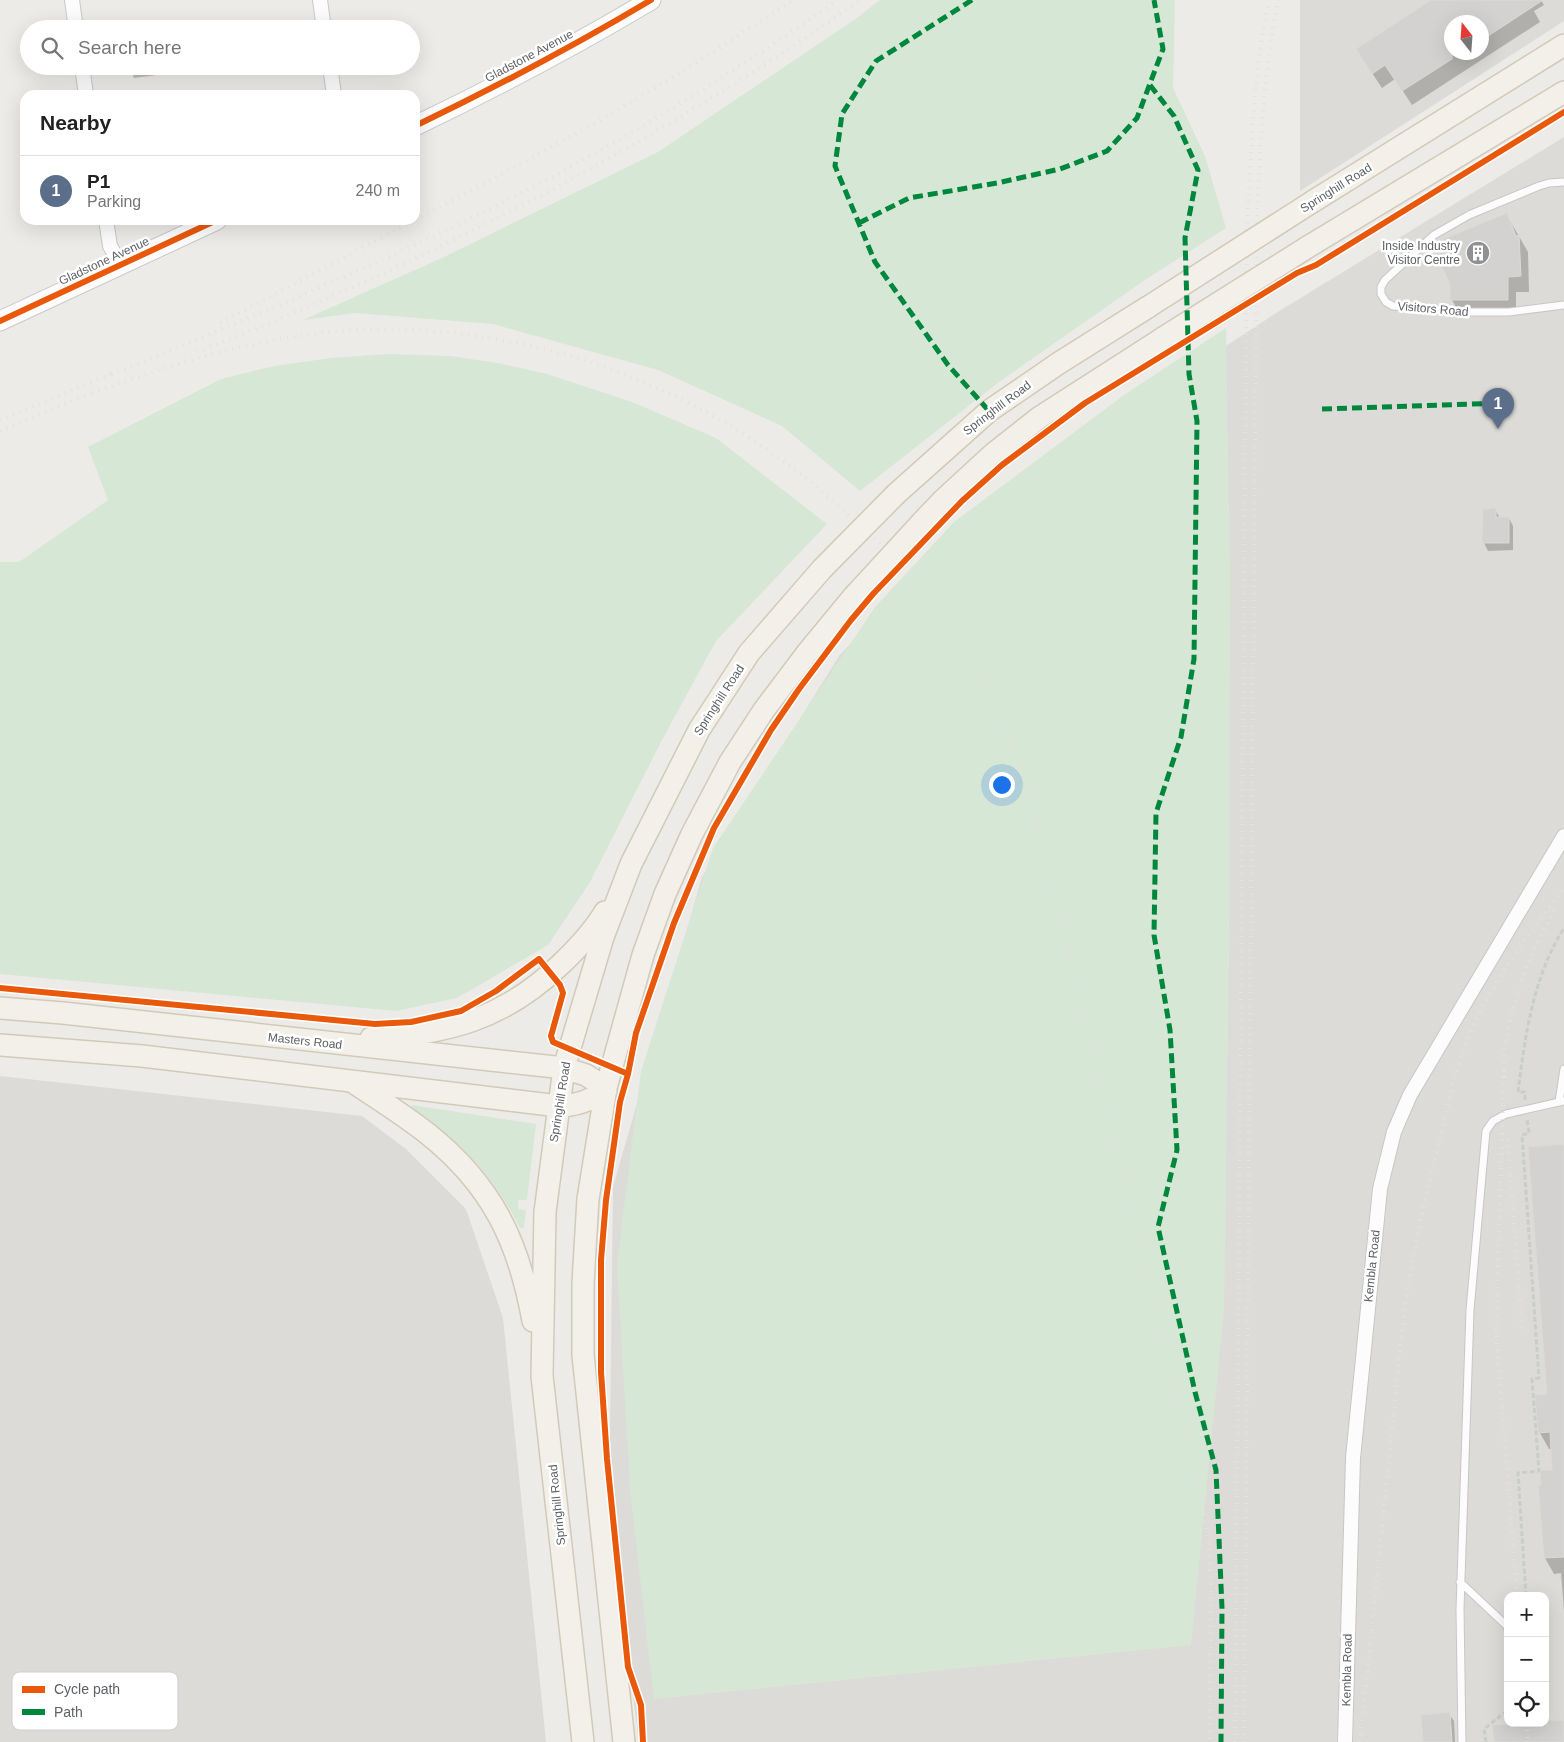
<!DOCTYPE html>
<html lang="en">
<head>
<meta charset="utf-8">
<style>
	:root { --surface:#fff; --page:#f2f2f2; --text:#222; --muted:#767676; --line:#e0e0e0; --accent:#0f766e }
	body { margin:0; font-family:Arial,sans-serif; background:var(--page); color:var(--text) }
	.controls { position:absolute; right:15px; bottom:15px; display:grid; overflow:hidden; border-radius:10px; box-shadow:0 5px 20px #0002 }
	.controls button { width:45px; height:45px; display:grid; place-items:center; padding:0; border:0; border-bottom:1px solid var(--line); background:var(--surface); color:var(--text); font:25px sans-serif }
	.compass { position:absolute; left:1444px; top:15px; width:45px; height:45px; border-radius:50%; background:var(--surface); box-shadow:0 5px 20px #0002; rotate:343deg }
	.you { position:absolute; left:1001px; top:784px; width:18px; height:18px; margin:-12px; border:4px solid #fff; border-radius:50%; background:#1a73e8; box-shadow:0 0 0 8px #1a73e833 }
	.badge { display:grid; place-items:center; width:32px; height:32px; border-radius:50%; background:var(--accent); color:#fff; font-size:16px; font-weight:700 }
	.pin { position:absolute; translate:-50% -41px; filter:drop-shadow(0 1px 2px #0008) }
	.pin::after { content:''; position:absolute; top:26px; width:18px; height:15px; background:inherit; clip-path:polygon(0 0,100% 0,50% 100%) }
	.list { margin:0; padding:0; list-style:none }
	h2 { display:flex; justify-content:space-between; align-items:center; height:65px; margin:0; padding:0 20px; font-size:21px }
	h2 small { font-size:16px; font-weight:400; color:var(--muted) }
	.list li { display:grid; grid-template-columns:32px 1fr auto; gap:15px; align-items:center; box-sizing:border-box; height:70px; padding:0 20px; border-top:1px solid var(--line) }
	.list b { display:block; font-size:19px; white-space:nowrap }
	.list p { margin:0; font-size:16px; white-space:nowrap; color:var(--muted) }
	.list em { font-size:16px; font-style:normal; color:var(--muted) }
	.icon { flex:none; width:28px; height:28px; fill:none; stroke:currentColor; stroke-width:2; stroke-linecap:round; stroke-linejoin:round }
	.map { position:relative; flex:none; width:1564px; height:1742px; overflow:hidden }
	.search { position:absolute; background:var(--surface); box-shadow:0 5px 20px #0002; left:20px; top:20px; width:400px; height:55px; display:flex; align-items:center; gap:12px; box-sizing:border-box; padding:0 18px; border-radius:28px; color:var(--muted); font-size:19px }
	.panel { position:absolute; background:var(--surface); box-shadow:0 5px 20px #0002; left:20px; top:90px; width:400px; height:135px; border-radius:15px }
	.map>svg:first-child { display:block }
	.industrial { fill:#dcdbd8; fill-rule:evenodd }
	.green { fill:#d7e7d5 }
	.shadow { fill:#0003; fill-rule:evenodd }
	.building { fill:#d3d2d1; stroke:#dcdad8 }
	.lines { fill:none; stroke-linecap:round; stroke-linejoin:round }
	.service-casing { stroke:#c7c7c7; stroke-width:9 }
	.minor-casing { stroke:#c7c7c7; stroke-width:16 }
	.secondary-casing { stroke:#c9c9c9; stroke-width:21 }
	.primary-casing { stroke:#d2cab8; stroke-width:24 }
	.path { stroke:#c9cdcb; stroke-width:3; stroke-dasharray:5 2.5; stroke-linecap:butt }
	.service { stroke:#fcfcfc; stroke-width:7 }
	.minor { stroke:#fcfcfc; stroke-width:14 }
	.secondary { stroke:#fcfcfc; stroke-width:19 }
	.primary { stroke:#f2f0e9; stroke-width:21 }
	.rail { stroke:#e3e2e2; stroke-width:4; stroke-dasharray:1 6; stroke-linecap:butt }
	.primary-bridge-casing { stroke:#d2cab8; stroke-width:24; stroke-linecap:butt }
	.primary-bridge { stroke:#f2f0e9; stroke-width:21 }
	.quiet { stroke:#00873e; stroke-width:5; stroke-dasharray:10 5; stroke-linecap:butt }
	.cycleway-casing { stroke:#fff; stroke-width:9 }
	.cycleway { stroke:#e8590c; stroke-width:6 }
	.labels { text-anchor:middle; stroke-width:5; stroke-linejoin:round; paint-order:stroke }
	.street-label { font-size:12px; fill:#5e6165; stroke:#fff }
	.poi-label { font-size:12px; fill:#5e6165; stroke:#fff; text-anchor:end }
	.key { fill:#fff; stroke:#cfd0d1; stroke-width:1 }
	.key-label { font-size:14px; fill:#5e6165 }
</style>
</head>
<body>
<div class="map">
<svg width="1564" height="1742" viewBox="0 0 1564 1742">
	<rect width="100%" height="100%" fill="#ecebe8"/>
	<path class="industrial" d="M1300 0H1564V21L1300 191ZM1452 22H1482V52H1452Z
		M1564 137V1742H639L609 1512 613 1187 702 877 839 656 978 509 1276 313ZM1508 1596H1545V1723H1508Z
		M0 1076 362 1116 406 1149 466 1209 503 1318 546 1742H0Z"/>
	<path class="green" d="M880 0H1175L1173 88 1205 156 1226 228 1145 280 999 382 860 491 782 426 658 370 493 324 355 313 303 320 444 257 658 152 854 20Z
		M1226 328 1230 570 1229 964 1224 1310 1191 1645 654 1699 630 1489 617 1263 641 1071 713 848 875 607 954 522 1124 395Z
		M388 354 450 356 498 363 547 374 632 402 716 438 827 524 716 641 662 740 590 882 548 945 457 998 396 1011 0 974V562H19L108 500 88 447 221 379 274 366 331 358Z
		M412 1105 536 1124 527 1200H518V1209L526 1210 524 1228H520C491 1172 463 1144 412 1108Z"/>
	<path class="shadow" d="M1433 0H1541L1544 5 1534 11 1540 22 1412 105 1395 79 1382 88 1366 64ZM1452 22H1482V52H1452Z
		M129 66H195V70L134 78Z
		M1506 214 1528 252 1529 292H1516V315L1461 316 1452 300Z
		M1484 510H1495L1500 518H1509L1513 526V550L1488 551 1484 543Z
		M1564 1145V1611L1561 1573 1554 1574 1545 1558 1540 1486H1542L1554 1471 1552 1449H1549L1540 1433 1537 1396 1548 1395Z
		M1449 1714 1454 1721 1455 1742H1424Z"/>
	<path class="building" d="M1431 0H1543L1482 40V22H1452V59L1402 91 1385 65 1372 74 1356 49Z
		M1507 213 1516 236 1519 235 1521 276 1508 277V300H1450V285L1432 244Z
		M1496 508V517H1509V543H1482L1483 509Z
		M1564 1144V1557L1544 1558 1538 1485H1541L1540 1470H1552L1550 1432 1538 1433 1535 1395 1547 1394 1528 1147Z
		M1450 1712 1452 1742H1423L1421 1715Z
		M1564 1720V1742H1494L1492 1725 1545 1723V1721Z"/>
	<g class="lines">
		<g class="service-casing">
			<path id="service" d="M1564 182 1549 183 1539 186 1469 215 1434 235 1385 280 1381 287V294L1386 302 1393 306 1462 312H1509L1564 305
				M1559 1102 1564 1069
				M1460 1582 1507 1626 1508 1630
				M1462 1742 1460 1609 1470 1310 1486 1131 1493 1121 1506 1114 1564 1101"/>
		</g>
		<g class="minor-casing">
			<path id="minor" d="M72 0 76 29
				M320 0 324 29
				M82 66 86 95
				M330 66 334 95
				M106 220 110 246 121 265
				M1345 1742 1353 1458 1380 1189 1394 1132 1410 1095 1564 836"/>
		</g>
		<g class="secondary-casing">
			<path id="secondary" d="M415 126C496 87 574 46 651 0
				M0 321 217 220"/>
		</g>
		<g class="primary-casing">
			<path id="primary" d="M1312 202 1564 45
				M1311 245 1564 92
				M896 494 989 411 1059 363 1148 307
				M922 522 943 500 993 454 1040 417 1163 338
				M0 1008 63 1013 564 1068 586 1075 606 1088
				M371 1038C447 1034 504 1019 560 965 577 949 593 932 605 912
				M0 1045 142 1056 559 1106C576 1106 591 1100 606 1091
				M353 1082C378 1099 404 1115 428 1134 492 1185 519 1242 533 1321
				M583 1742 542 1376 545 1212 564 1068 603 937 631 864 699 730 749 653 822 569
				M624 1742 583 1355V1283L588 1199 606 1088 643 955 665 894 692 834 730 762 764 710 807 653 854 596"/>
		</g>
		<path class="path" d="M1525 1100V1092H1518C1525 1036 1533 977 1564 928
			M1526 1596 1518 1473 1539 1471 1532 1379 1539 1378 1522 1135 1529 1133 1527 1119
			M1486 1742 1484 1729 1504 1713H1508"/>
		<use href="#service" class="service"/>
		<use href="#minor" class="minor"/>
		<use href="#secondary" class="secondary"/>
		<use href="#primary" class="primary"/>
		<path class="rail" d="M415 220C489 181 563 142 635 100 689 68 741 34 793 0
			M220 323 415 220
			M197 352C431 261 655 145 860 0
			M105 377C235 324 364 271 490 209 611 149 727 77 838 0
			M92 393C158 369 224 348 294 337 308 335 322 332 336 331 522 317 707 385 844 511 865 531 890 550 908 574 949 627 987 687 1013 749 1025 779 1033 810 1042 841L1195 1467 1208 1537 1211 1586 1210 1742
			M0 420 111 374
			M0 431 97 391
			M1504 1070 1496 1329 1517 1596
			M1504 1077C1502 1025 1529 949 1557 907
			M1508 1139 1522 1331
			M1527 1723 1528 1742
			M1235 1742 1247 225C1251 150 1253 74 1269 0
			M1244 1742 1257 218C1260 145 1264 72 1278 0
			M1360 1742 1405 1303C1414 1246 1427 1190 1441 1133 1450 1097 1458 1058 1474 1024 1497 976 1530 931 1564 889"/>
		<g class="primary-bridge-casing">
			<path id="primary-bridge" d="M1148 307 1312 202
				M1163 338 1311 245
				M822 569 896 494
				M854 596 922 522"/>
		</g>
		<use href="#primary-bridge" class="primary-bridge"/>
		<path class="quiet" d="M972 0 876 61 842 114 835 166 875 262 948 365 989 411
			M1150 85 1174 116 1198 170 1185 238 1189 374 1197 421 1194 659 1181 737 1156 813 1154 935 1170 1030 1177 1150 1158 1227 1195 1392 1216 1470 1222 1608 1221 1742
			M859 223 909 198 997 183 1060 169 1107 151 1137 118 1163 49 1154 0
			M1322 409 1506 403"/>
		<g class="cycleway-casing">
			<path id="cycleway" d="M415 126C496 87 574 46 651 0
				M0 321 217 220
				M0 988 375 1024 411 1022 461 1011 496 991 539 959 560 985 563 993 551 1036 553 1042 628 1074
				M643 1742 641 1705 628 1667 607 1459 601 1372V1260L606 1200 620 1102 628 1074 636 1033 674 923 714 828 771 730 799 689 851 620 873 594 962 501 1002 465 1085 403 1297 273 1316 265 1564 112"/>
		</g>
		<use href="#cycleway" class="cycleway"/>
	</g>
	<defs>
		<g id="building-disc" transform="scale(1.25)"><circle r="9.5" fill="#909193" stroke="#fff"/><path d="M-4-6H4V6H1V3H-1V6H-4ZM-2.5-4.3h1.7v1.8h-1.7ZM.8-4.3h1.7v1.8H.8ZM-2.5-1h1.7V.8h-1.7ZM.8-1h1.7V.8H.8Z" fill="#fff"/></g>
	</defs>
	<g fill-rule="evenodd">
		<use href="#building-disc" x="1478" y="253"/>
	</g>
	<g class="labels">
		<g class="street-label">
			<text transform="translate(529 56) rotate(-28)" y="4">Gladstone Avenue</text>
			<text transform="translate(1336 188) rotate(-32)" y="4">Springhill Road</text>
			<text transform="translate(104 261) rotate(-25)" y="4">Gladstone Avenue</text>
			<text transform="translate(1433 309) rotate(5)" y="4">Visitors Road</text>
			<text transform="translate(997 408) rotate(-37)" y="4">Springhill Road</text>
			<text transform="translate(719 700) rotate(-57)" y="4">Springhill Road</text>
			<text transform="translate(305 1041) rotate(6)" y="4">Masters Road</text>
			<text transform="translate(560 1102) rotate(-81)" y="4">Springhill Road</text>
			<text transform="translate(1372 1266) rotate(-84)" y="4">Kembla Road</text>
			<text transform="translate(557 1505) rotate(-96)" y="4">Springhill Road</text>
			<text transform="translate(1347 1670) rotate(-89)" y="4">Kembla Road</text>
		</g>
		<g class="poi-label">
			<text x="1460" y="250">Inside Industry<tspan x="1460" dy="14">Visitor Centre</tspan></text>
		</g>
	</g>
	<rect x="12" y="1672" width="166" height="58" rx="8" class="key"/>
	<rect x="22" y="1686" width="23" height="7" fill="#e8590c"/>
	<rect x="22" y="1709" width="23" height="6" fill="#00873e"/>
	<g class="key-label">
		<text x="54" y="1694">Cycle path</text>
		<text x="54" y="1717">Path</text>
	</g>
</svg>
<div class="controls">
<button>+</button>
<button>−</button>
<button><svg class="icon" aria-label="locate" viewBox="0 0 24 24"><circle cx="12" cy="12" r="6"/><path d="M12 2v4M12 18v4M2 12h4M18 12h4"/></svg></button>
</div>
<svg class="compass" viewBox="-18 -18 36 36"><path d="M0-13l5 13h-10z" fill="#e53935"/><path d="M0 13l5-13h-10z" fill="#767676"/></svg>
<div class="you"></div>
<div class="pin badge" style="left:1498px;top:429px;background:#5c6f8a">1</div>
<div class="search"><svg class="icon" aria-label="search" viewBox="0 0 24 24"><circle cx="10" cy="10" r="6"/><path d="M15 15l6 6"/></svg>Search here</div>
<section class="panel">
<h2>Nearby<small></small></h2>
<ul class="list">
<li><span class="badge" style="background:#5c6f8a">1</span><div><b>P1</b><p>Parking</p></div><em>240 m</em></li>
</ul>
</section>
</div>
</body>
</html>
